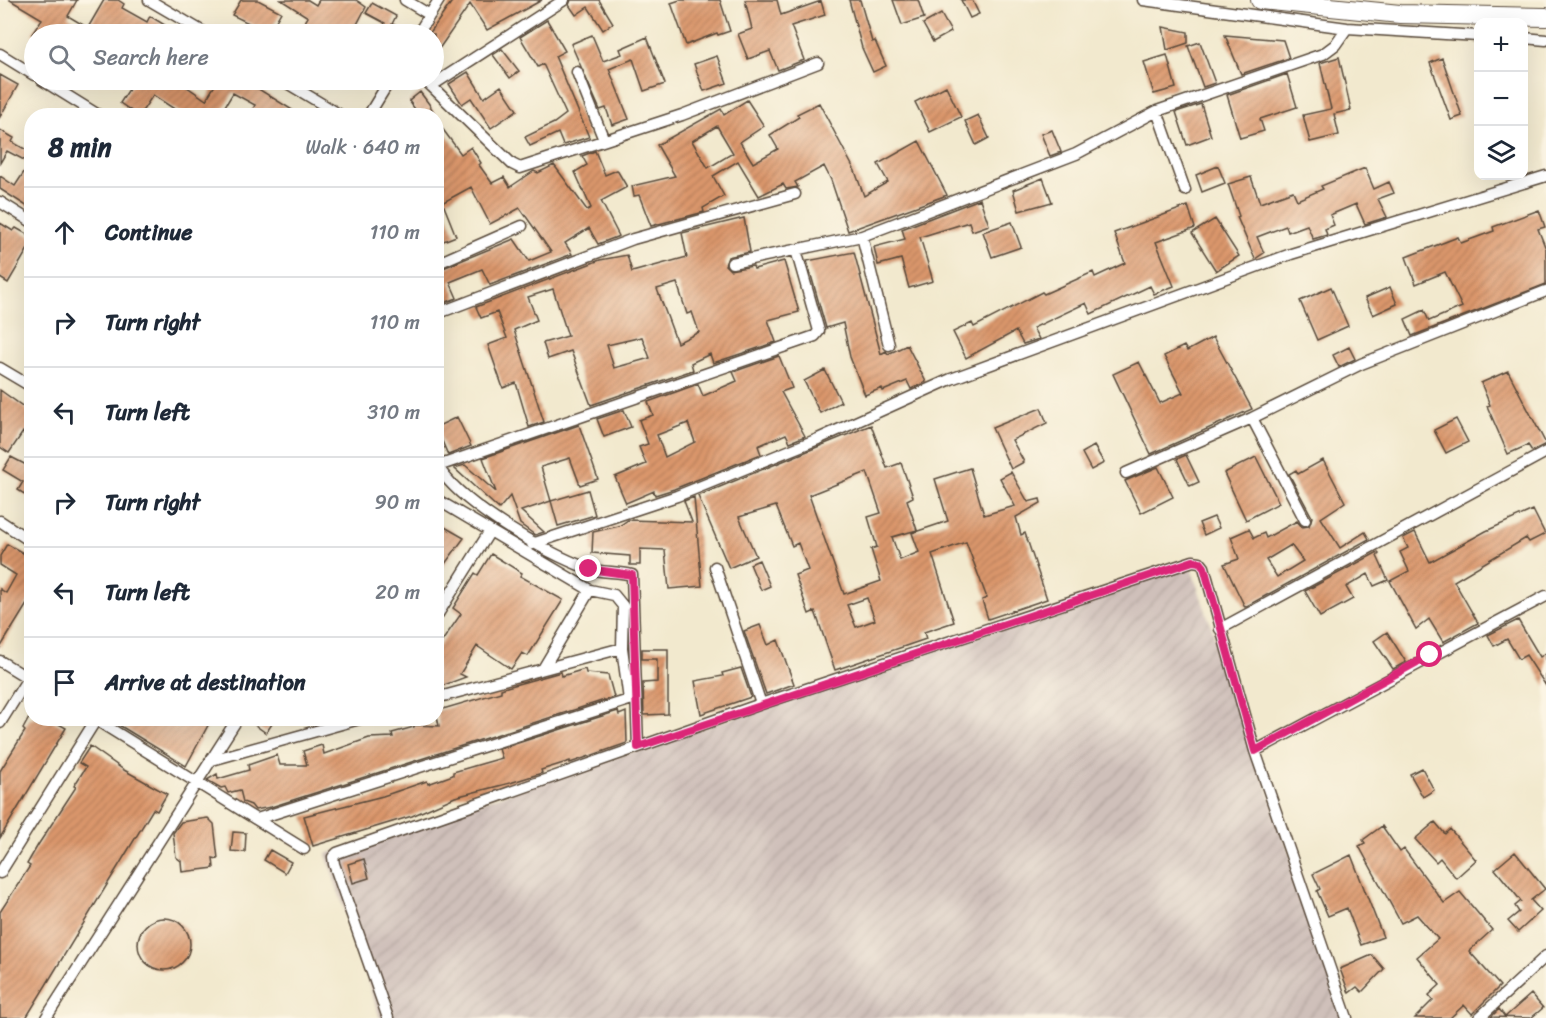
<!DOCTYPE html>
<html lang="en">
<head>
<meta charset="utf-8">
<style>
	:root { --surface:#fff; --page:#f6f6f7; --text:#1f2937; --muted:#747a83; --line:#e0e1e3 }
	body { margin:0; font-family:Sriracha,sans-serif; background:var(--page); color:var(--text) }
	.controls { position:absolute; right:18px; top:18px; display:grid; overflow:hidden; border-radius:12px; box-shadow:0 6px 24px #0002 }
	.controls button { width:54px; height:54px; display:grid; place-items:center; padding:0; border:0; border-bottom:2px solid var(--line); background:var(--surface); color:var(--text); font:30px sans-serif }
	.stop { position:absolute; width:18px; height:18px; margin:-14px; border:4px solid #db2777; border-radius:50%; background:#fff }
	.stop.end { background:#db2777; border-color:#fff; box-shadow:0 2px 6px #0008 }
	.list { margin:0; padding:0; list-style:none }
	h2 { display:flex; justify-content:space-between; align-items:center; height:78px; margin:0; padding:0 24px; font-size:26px }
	h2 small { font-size:20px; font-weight:400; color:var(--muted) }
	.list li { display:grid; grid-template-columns:39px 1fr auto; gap:18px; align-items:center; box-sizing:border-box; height:90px; padding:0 24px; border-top:2px solid var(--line) }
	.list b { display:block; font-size:22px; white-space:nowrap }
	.list em { font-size:20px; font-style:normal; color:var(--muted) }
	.icon { flex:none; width:33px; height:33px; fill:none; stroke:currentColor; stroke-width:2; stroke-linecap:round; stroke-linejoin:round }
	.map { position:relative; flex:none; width:1546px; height:1018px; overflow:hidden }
	.search { position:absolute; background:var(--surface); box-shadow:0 6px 24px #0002; left:24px; top:24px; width:420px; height:66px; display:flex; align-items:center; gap:15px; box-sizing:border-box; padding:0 21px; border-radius:33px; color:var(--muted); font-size:22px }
	.panel { position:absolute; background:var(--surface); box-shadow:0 6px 24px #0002; left:24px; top:108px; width:420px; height:618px; border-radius:24px }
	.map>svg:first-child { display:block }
	.industrial { fill:url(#industrial-furrows) }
	.building { fill:url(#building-hatch); fill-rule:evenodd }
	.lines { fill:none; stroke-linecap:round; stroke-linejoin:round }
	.street-casing { stroke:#564738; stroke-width:13 }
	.highway-casing { stroke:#564738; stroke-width:20 }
	.street { stroke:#fff; stroke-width:10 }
	.highway { stroke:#fff; stroke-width:18 }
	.route { stroke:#db2777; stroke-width:8 }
</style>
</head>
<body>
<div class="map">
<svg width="1546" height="1018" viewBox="0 0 1546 1018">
	<defs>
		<pattern id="industrial-furrows" width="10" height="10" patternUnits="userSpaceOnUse" patternTransform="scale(1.5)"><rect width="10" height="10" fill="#cfc0ba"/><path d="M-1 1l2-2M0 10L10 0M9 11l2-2" fill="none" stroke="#b3a59f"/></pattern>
		<pattern id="building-hatch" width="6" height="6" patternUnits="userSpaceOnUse" patternTransform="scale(1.5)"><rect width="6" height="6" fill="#db976c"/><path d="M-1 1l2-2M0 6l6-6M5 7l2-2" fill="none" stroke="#b37b58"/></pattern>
	</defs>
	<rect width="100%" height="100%" fill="#fcf5e5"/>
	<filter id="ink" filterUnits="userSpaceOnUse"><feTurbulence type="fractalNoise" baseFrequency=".0167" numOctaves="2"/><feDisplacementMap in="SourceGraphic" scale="12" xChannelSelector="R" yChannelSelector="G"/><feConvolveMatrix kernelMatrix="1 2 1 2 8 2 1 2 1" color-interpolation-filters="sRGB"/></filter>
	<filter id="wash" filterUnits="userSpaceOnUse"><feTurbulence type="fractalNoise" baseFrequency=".008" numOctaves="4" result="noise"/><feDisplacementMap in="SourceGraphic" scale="24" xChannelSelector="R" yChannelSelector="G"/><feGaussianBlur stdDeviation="1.35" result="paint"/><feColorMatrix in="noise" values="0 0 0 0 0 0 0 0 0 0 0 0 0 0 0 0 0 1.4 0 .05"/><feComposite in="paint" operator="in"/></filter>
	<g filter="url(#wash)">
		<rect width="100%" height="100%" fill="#f2e9ce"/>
		<path class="industrial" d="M1190 565 1347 1018H380L326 854Z"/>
		<g id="blocks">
			<path class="building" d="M10 0H77L68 16 85 26 80 34 61 24 54 34H32L42 19Z
				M104 0H118L124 4 122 8 147 22 150 16 168 27 163 34H92L86 31Z
				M241 0H258L281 12 269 33 232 15Z
				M281 0H308L316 5 319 0H356L366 7 352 34H298L308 17Z
				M453 0H542L487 30 470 4 434 56V34H429Z
				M571 0H599L613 23 603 30 588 7 576 15 569 5Z
				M680 0H720L730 31 718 35 717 33 686 45 671 3Z
				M745 0H777L781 15 821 1 825 15 791 26 804 60 778 70 770 51 748 59 738 34 752 29Z
				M849 0H860L872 42 875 41 886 66 873 72 862 48Z
				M893 0H918L924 18 902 25Z
				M961 0H972L979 14 970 18Z
				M372 3 396 16 392 24 399 27 395 34 381 31 385 23 366 13Z
				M941 14 951 32 933 42 923 24Z
				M547 20 565 51 555 56 589 137 563 145 558 133 530 146 525 137 554 123 566 114 543 64 538 67 520 37Z
				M1163 27 1188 32V43L1167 50Z
				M592 35 603 61 622 54 620 49 647 37 665 84 644 91 633 59 609 69 629 119 612 125 606 108 600 110 571 44Z
				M1225 35 1283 40 1289 58 1241 74Z
				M1200 42 1215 83 1203 87 1188 46Z
				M502 49 519 71 510 78 493 55Z
				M1167 55 1176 88 1154 94 1144 62Z
				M717 56 727 83 704 91 694 64Z
				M1339 57 1351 110 1334 114 1339 135 1310 142 1303 115 1331 109 1320 63Z
				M1442 58 1462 116 1451 120 1430 63Z
				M468 72 484 98 501 86 517 110 491 128 471 98 462 104 449 84Z
				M1287 74 1297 107 1260 119 1264 131 1240 138 1227 95Z
				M0 75 18 85 0 117Z
				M135 80H186L183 84 206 100 218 80H244L302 116H249L255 105 233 93 219 116H185L153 95 139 116 120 103Z
				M946 86 961 117 930 132 915 102Z
				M420 92 429 104 436 116H420L409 101Z
				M747 100 764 126 740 142 753 163 778 149 770 135 799 117 797 114 819 103 855 171 864 196 888 182 878 164 919 141 947 195 848 231 831 180 824 166 795 182 798 187 786 189 783 184 759 196 738 161 713 176 724 196 703 208 704 212 651 226 639 195 634 196 632 186 675 176 657 145 721 109 724 115ZM717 126 733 153 708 168 692 141Z
				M1201 104 1211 136 1187 145 1176 112Z
				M978 115 989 138 976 145 965 121Z
				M436 120 461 154 471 147 481 163 479 165 492 183 504 177 510 187 534 171 538 173 554 165 587 210 591 208 575 172 587 165 582 156 595 151 605 175 617 170 627 187 601 201 619 236 598 244 589 228 565 243 572 254 490 285 482 269 450 282 457 298 436 306V271L514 239 529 261 551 252 520 208 490 224 471 187 440 204 436 198Z
				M0 130 14 138 12 142 32 153V202L28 207 0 189V176L15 186 30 163 7 151 0 163Z
				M1052 130 1061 152 1050 156 1041 134Z
				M1218 166 1225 183 1202 192 1196 175Z
				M1365 168 1374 189 1389 182 1394 193 1378 199 1387 217 1365 224 1356 204 1330 215 1334 225 1325 229 1327 235 1313 239 1307 225 1288 232 1286 226 1257 237 1264 253 1255 259 1237 217 1239 216 1228 184 1251 177 1260 203 1293 191 1297 200 1323 189 1321 186Z
				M1043 178 1052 202 1019 211 1013 190Z
				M980 199 989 225 972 231 969 222 920 237 933 281 909 288 901 259 878 265 874 247 905 239 902 229Z
				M444 206 456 236 436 244V209Z
				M1188 206 1195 228 1156 242 1174 286 1154 294 1150 286 1091 314 1086 303 1033 328 1039 339 1023 344 1016 331 966 358 953 332 972 323 974 327 1042 292 1044 294 1093 272 1095 277 1125 263 1114 233Z
				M1539 210 1545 227 1538 229 1546 249V284L1412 336 1405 319 1424 310 1429 321 1462 307 1445 272 1416 284 1406 257 1458 237 1461 243 1494 231 1493 227Z
				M744 218 750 252 728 257 725 265 730 270 753 266 754 269 784 261 799 312 768 320 776 342 713 363 710 354 691 363 693 370 591 405 571 351 548 359 543 343 568 336 553 289 528 297 537 320 514 330 544 422 529 427 516 383 503 388 488 345 507 338 497 312 481 318 476 307 600 260 627 255 632 272 687 257 682 233ZM677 283 687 314 692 312 699 332 677 343 657 289ZM642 337 650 358 614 368 607 345Z
				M1215 219 1239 256 1216 271 1192 233Z
				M1012 222 1021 247 992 257 983 232Z
				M0 223 13 231 16 228 32 237V242L8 283 0 278Z
				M854 252 881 354 886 351 888 354 907 345 926 382 911 389 907 381 883 391 882 388 865 395 850 357 843 323 826 328 807 261Z
				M1331 287 1348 326 1317 340 1300 301Z
				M1390 287 1397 304 1373 315 1365 298Z
				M1213 337 1252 409 1151 454 1113 374 1139 362 1160 403 1183 393 1164 356 1184 346 1187 351Z
				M1349 347 1355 359 1339 367 1333 355Z
				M779 356 792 388 781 392 805 436 790 442 786 434 758 446 761 454 674 489 655 495 654 491 626 503 615 477 646 464 639 447 648 444 639 420 653 415 648 402 698 384 703 396 737 381 733 372ZM688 423 695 442 665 457 657 435Z
				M825 370 841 402 820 413 804 381Z
				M1508 371 1546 444 1532 451 1528 445 1508 454 1487 406 1490 405 1481 383Z
				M0 390 32 413V437L23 432 9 453 0 447Z
				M1041 408 1047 423 1012 440 1024 462 1011 469 992 428Z
				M624 410 631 427 604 437 597 419Z
				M457 417 471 446 448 455 436 427Z
				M1456 419 1468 442 1446 453 1434 430Z
				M579 425 598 479 580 485 570 458 541 467 551 501 521 511 544 532 535 535 520 524 510 496 499 509 454 468 465 465 496 492 483 458Z
				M871 425 887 468 901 463 913 497 907 500 917 530 892 537 900 560 919 552 912 533 948 521 935 479 970 468 984 515 1015 506 1000 478 1011 472 1028 502 1040 499 1041 503 1016 517 1021 535 1025 533 1047 599 988 619 982 600 987 598 966 542 932 554 954 622 924 632 926 639 835 670 815 611 809 614 795 575 808 570 798 543 792 546 776 506 739 517 756 556 729 568 698 496ZM867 472 881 513 868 517 877 547 871 549 881 581 844 594 809 495ZM867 598 875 620 856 627 847 605Z
				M1094 446 1104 463 1091 470 1082 453Z
				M1186 455 1199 482 1190 486 1177 459Z
				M11 457 32 468V499L18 490 23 482 3 470Z
				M1256 457 1279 503 1246 520 1224 473Z
				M1323 460 1345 502 1321 518 1340 548 1365 532 1369 539 1245 607 1224 564 1239 559 1231 537 1249 529 1254 538 1264 533 1266 538 1297 521 1302 527 1309 526 1312 517 1289 474 1296 470 1298 474ZM1291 545 1303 561 1277 577 1266 560Z
				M1158 467 1173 497 1141 513 1125 481Z
				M588 490 595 515 558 526 551 501Z
				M694 497 702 586 669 589 665 550 640 549V565H630V556L592 553 593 532 619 526 628 520 692 522 684 501Z
				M1533 510 1545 534 1529 542 1526 538 1454 581 1478 623 1443 642 1429 619 1416 629 1390 581 1409 571 1400 552 1408 548 1403 538 1415 532 1430 562 1486 531Z
				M1214 517 1219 528 1204 535 1199 523Z
				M436 522 464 538 436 576Z
				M7 544 32 558V596L0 648V589L6 593 16 575 0 565V556Z
				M1378 552 1379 554 1377 556 1388 580 1374 586 1368 574 1346 587 1353 599 1320 617 1305 591Z
				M491 554 522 573 520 576 563 600 528 656 522 653 511 669 477 646 460 674 466 677 436 688V650L461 614 453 608 475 573 478 575Z
				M759 560 770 586 761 590 750 564Z
				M1518 620 1540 657 1546 653V686L1526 655 1519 659 1507 639 1494 646 1488 635Z
				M760 625 768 645 778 640 794 684 766 694 744 631Z
				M1387 632 1406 662 1393 669 1374 641Z
				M642 649H668V714L644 715 643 683 657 682V659H642Z
				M741 668 751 697 701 714 695 681 723 676 722 673Z
				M585 669 586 673 608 675 614 697 271 807 255 810 251 805 243 802 240 790 228 793 225 787 221 788 207 780 217 774 218 779 249 770 248 765 277 755 280 765H307L303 751 322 745 324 754 369 738 393 737 392 733 414 727V725L439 726 436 711 501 692V689L507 687 561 672 562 676Z
				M618 711 619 715 626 712 627 743 570 763V761L541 770 542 773 510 783 455 797 412 816 313 846 304 816 383 796 427 781 428 784 453 775V772L502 758 499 749Z
				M29 718H48L66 728 0 838V771L25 731 23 729Z
				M117 718H212L186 766 114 722Z
				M245 718H276L266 733Z
				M90 746 124 770 167 794 157 811 153 809 26 1018H0V912L30 866 27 864 38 845 76 787 74 786 86 767 79 763Z
				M1422 768 1434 790 1423 797 1410 774Z
				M208 818 214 824 218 859 213 858 214 868 182 872 181 861 176 857 173 833 181 822Z
				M1435 822 1445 834 1450 829 1476 860 1456 878 1440 858 1436 862 1415 839Z
				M1382 826 1400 852 1404 849 1444 903 1460 892 1492 930 1469 951 1500 986 1472 1014 1464 1005 1450 1018H1415L1433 1000 1429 995 1440 985 1417 957 1438 939 1417 915 1401 923 1359 846 1365 843 1363 840Z
				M233 832 246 833 245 852 231 851Z
				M270 850 291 862 285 873 264 860Z
				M1515 852 1545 889 1531 900 1541 911 1518 932 1508 921 1519 912 1515 906 1521 901 1495 869Z
				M1351 855 1383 937 1361 945 1347 908 1328 916 1317 891 1320 889 1313 874Z
				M364 859 369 878 353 883 348 864Z
				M138 944a26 26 0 1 1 52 0a26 26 0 1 1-52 0Z
				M1372 955 1384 969 1362 992 1357 987 1349 993 1340 969Z
				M1531 994 1543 1008 1531 1018 1491 1017 1499 1009 1505 1017Z"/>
		</g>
	</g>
	<g filter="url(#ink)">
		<use href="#blocks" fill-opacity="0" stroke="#564738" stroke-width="1.5"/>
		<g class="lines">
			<g class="street-casing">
				<path id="street" d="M149 0 207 34
					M405 0 430 15
					M1143 0 1347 28 1478 36
					M418 34 439 0
					M1524 38 1546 40
					M0 54 34 75
					M577 72 604 140
					M42 80 100 116
					M282 80 342 116
					M425 80 512 164 520 168 682 115 818 63
					M431 86 564 0
					M1157 111 1185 190
					M368 116 390 80
					M0 202 32 222
					M862 236 889 345
					M732 263 862 236 1076 154 1157 111 1323 54 1335 45 1347 28
					M436 264 522 226
					M436 314 633 239 795 194
					M0 368 32 387
					M1252 418 1305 520
					M436 463C456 502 545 553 587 568 600 573 618 571 632 575L638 747
					M438 466 815 336 819 331 796 250
					M1126 473 1252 418 1361 364 1546 291
					M0 521 32 542
					M532 544 677 496 818 439 951 379 1291 254 1546 176
					M715 567 761 704
					M436 617 490 531
					M1220 629 1546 452
					M0 661 31 680
					M544 667 590 590
					M436 698 622 648
					M93 718 304 849
					M0 723 32 672
					M1255 751 1546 596
					M212 760 363 718
					M257 819 629 700 622 648 623 606 614 595 590 590 436 499
					M0 873 97 718
					M46 1018 238 718
					M388 1018 334 864 333 857 337 853 761 704 1193 561 1200 562 1204 567 1255 751 1347 1018
					M1479 1018 1546 956"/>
			</g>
			<g class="highway-casing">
				<path id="highway" d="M1260 0 1400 14 1546 17"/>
			</g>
			<use href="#street" class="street"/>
			<use href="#highway" class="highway"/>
		</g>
	</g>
	<g class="lines" filter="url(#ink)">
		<path class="route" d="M589 569 632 575 638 747 1193 561 1200 562 1204 567 1255 751 1430 655"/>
	</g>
</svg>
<div class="controls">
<button>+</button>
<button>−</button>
<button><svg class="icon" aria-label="layers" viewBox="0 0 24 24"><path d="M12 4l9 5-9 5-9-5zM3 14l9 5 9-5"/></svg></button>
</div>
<div class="stop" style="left:1430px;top:655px"></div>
<div class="stop end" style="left:589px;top:569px"></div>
<div class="search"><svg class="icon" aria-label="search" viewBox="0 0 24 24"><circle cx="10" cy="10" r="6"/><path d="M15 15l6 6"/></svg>Search here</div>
<section class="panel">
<h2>8 min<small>Walk · 640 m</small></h2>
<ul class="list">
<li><svg class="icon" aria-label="ahead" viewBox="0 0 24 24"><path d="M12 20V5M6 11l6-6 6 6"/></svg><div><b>Continue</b></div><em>110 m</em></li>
<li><svg class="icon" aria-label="right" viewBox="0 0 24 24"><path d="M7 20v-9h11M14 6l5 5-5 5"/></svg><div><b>Turn right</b></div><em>110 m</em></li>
<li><svg class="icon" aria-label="left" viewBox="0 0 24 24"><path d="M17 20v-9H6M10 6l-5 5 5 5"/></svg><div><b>Turn left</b></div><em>310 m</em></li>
<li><svg class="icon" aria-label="right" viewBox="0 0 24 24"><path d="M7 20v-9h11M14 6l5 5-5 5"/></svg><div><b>Turn right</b></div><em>90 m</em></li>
<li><svg class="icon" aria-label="left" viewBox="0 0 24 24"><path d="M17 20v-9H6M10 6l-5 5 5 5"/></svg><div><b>Turn left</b></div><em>20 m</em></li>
<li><svg class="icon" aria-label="arrive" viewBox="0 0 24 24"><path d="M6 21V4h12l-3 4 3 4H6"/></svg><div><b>Arrive at destination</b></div></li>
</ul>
</section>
</div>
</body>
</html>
